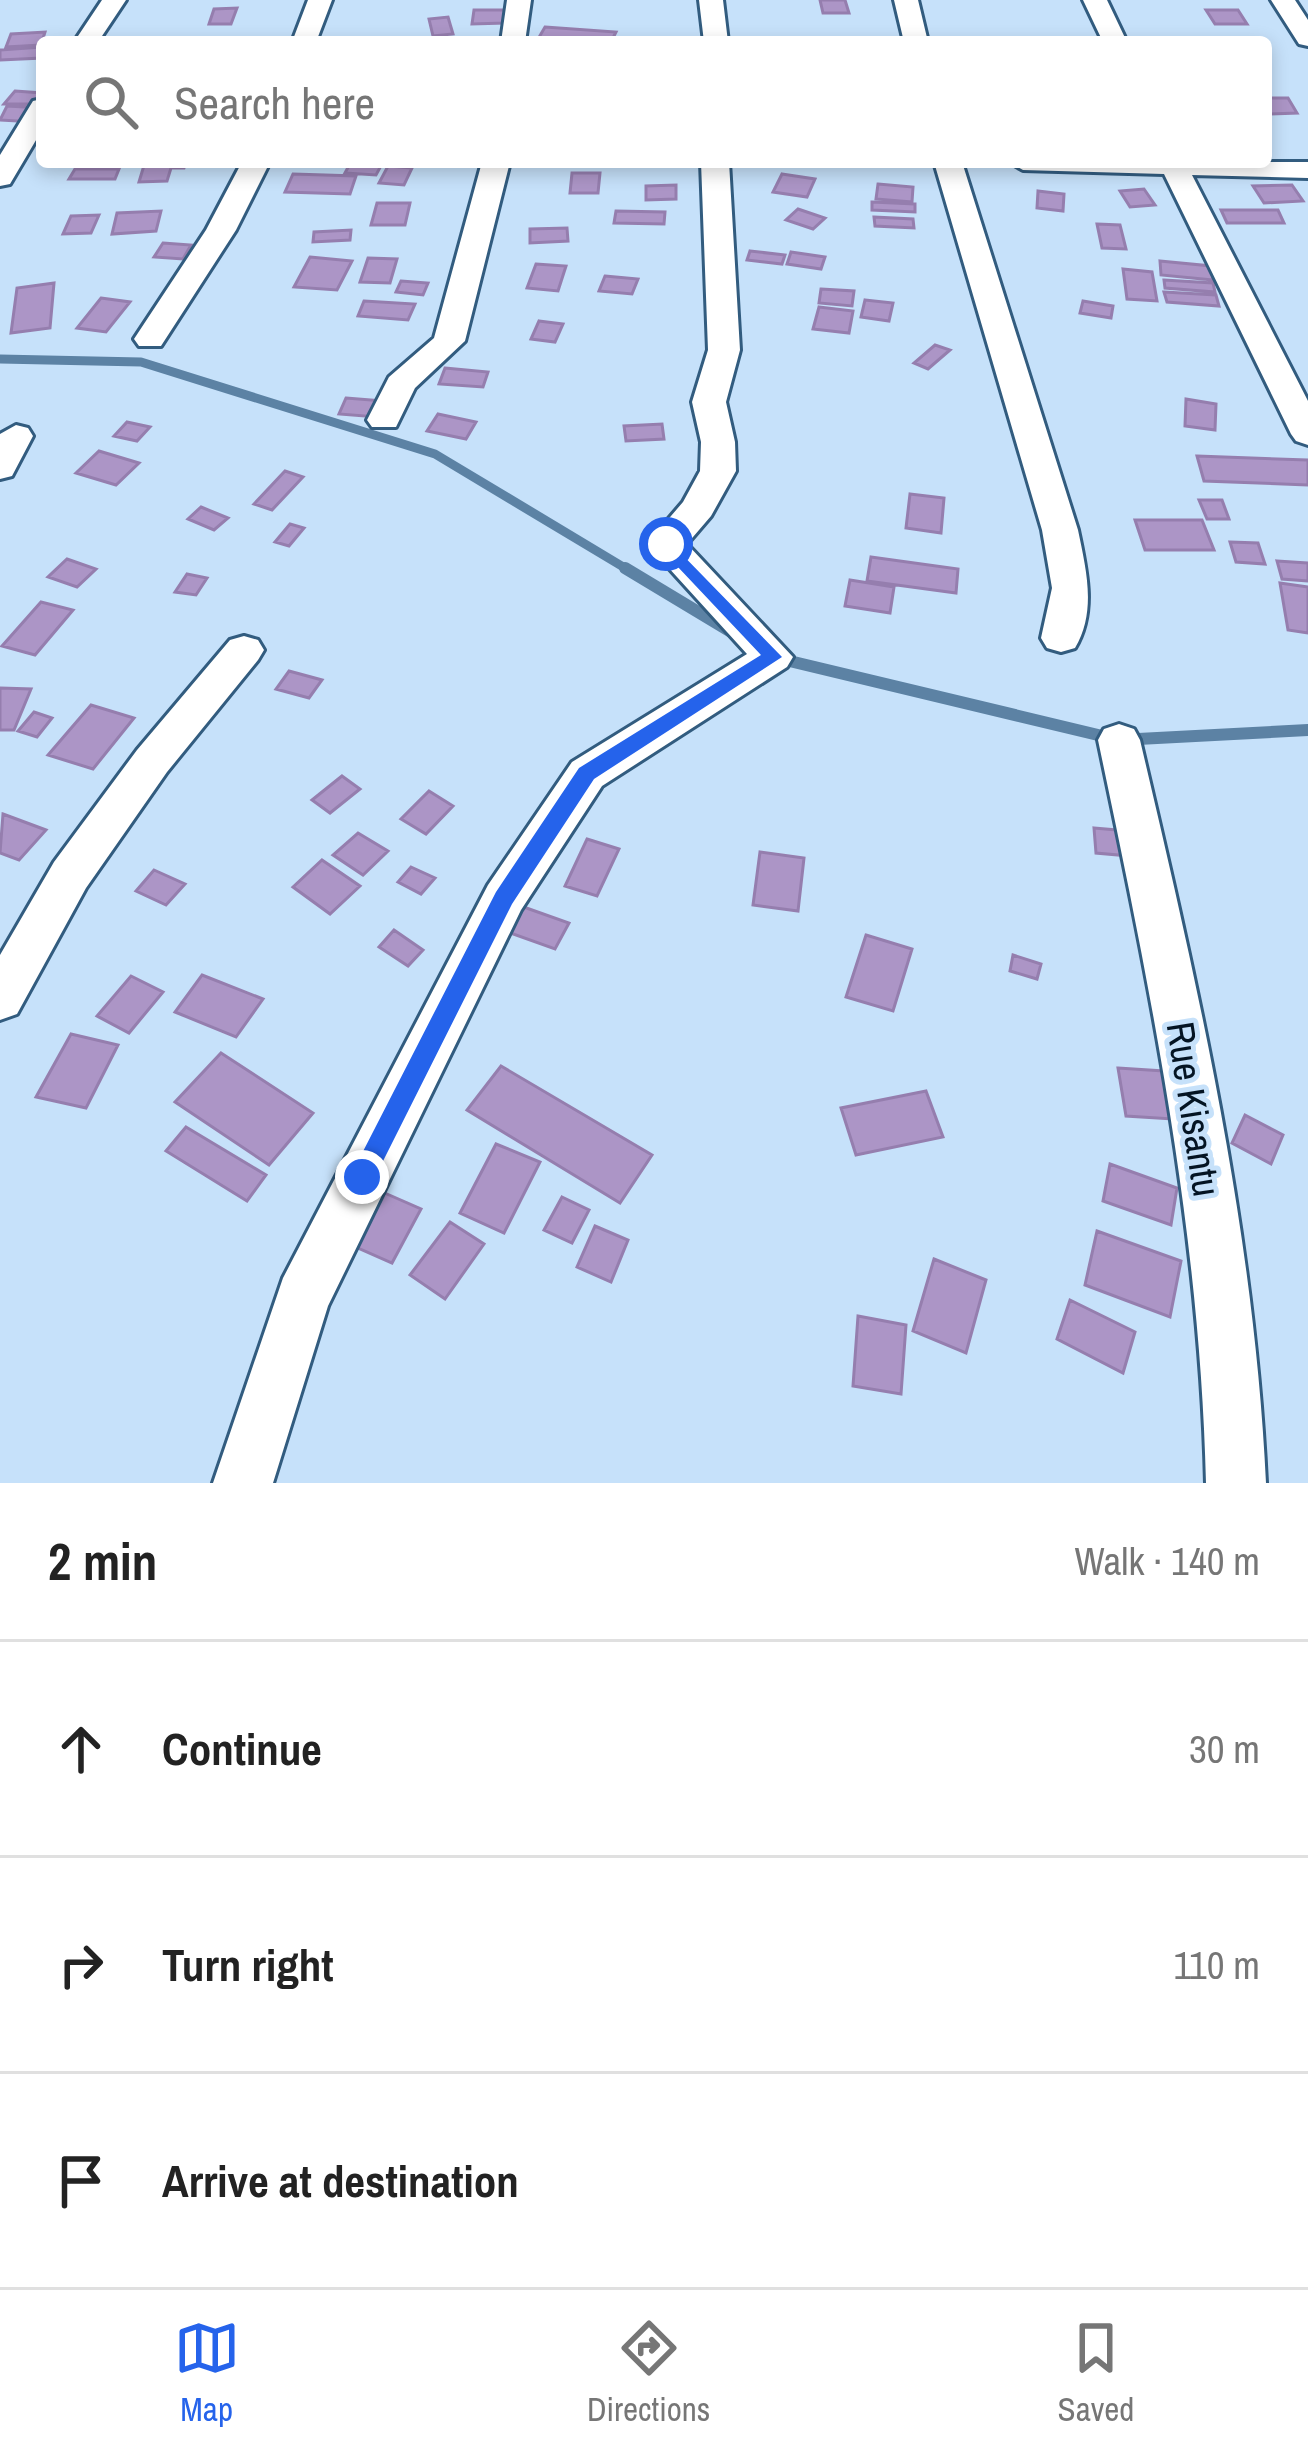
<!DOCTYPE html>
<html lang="en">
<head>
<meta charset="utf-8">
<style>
	:root { --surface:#fff; --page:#f6f6f6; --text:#222; --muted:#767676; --line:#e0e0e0; --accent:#2563eb }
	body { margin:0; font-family:"Archivo Narrow",sans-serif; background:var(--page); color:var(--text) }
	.stop { position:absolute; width:36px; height:36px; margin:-27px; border:9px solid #2563eb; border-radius:50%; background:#fff }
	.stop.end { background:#2563eb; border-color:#fff; box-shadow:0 3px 12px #0008 }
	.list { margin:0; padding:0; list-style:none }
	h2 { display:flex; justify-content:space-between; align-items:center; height:156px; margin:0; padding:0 48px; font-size:51px }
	h2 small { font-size:39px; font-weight:400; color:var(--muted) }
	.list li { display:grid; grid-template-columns:78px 1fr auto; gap:36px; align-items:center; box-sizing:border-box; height:216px; padding:0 48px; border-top:3px solid var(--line) }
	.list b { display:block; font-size:45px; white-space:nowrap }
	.list em { font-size:39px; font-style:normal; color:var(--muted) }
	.icon { flex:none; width:66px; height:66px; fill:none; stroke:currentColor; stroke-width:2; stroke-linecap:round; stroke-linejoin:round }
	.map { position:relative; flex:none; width:1308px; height:1483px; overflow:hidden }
	.search { position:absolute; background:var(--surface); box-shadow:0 6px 18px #0003; left:36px; right:36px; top:36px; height:132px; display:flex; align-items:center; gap:30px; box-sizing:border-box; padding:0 42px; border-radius:12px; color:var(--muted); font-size:45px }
	.sheet { height:804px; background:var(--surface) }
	nav { display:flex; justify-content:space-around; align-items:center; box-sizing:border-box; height:168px; border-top:3px solid var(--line); background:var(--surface); font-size:33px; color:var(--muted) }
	nav a { display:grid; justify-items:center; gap:6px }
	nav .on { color:var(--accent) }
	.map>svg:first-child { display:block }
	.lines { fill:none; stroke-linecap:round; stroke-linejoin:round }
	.stream-far1 { stroke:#5c82a4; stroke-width:9 }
	.stream { stroke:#5c82a4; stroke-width:12 }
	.building { fill:#ac95c6; stroke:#957eae; stroke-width:3 }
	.minor-casing { stroke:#325c7f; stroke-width:6 }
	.minor { fill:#fff; fill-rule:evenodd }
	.route { fill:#2563eb }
	.labels { text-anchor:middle; stroke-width:10; stroke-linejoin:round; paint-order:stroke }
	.near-street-label { font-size:39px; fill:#041423; stroke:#c6e1fa }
</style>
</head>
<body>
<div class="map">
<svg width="1308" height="1483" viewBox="0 0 1308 1483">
	<rect width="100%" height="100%" fill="#c6e1fa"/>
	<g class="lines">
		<path class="stream-far1" d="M0 359 141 362 435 454 630 571"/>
		<path class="stream" d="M625 568 733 633
			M777 658 1119 740 1308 730"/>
	</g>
	<path class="building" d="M820 0H845L849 13H823Z
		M237 8 231 24H209L214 9Z
		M474 10H506L505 23 472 24Z
		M1206 10H1238L1247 24H1215Z
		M448 17 453 34 433 36 429 19Z
		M545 27 616 32 611 42 538 39Z
		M45 32 41 45 6 47 11 34Z
		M42 47V58L0 60V50Z
		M15 91 42 93V104H4Z
		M1266 98H1288L1297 113 1269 114Z
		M7 106 42 108V112L35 122 0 120Z
		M145 162H186L184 168H171L167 181 139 182Z
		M351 162H383L376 175 345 173Z
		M388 166 412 168 404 185 379 183Z
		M75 169H119L115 179H69Z
		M572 173H600L598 193H570Z
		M293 174 356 176 350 194 285 192Z
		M782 174 815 179 807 197 773 192Z
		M878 184 913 187 912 202 876 199Z
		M676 185V199L646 200V186Z
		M1292 185 1303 201 1264 203 1253 186Z
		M1144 189 1155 205 1130 207 1120 191Z
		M1038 191 1064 194 1063 211 1037 208Z
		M872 202 915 204V212L872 210Z
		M377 203H410L405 225H371Z
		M798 209 825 218 813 229 786 220Z
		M1221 210H1278L1284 223H1227Z
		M161 211 156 231 112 234 117 213Z
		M616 211 665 212 664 224 614 223Z
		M99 215 91 233 63 234 71 216Z
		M874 217 913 219 914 228 875 226Z
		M1097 224 1120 225 1126 249 1102 248Z
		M567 228 568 241 530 243V229Z
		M351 230 350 240 313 242 314 232Z
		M163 243 191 245 183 259 154 257Z
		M750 251 785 255 782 264 747 260Z
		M791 252 825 257 821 269 787 264Z
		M310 257 352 261 337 290 294 287Z
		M368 258 397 259 390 283 360 282Z
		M1160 261 1211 266 1213 280 1161 275Z
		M536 264 566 266 558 291 527 288Z
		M1123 269 1152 272 1157 301 1127 299Z
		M605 276 638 279 632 294 599 291Z
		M1164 280 1213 283 1215 292 1165 288Z
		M401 281 428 283 423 295 396 292Z
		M54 283 50 328 11 333 17 288Z
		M821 289 854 291 852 306 819 303Z
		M1164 292 1216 295 1219 306 1167 302Z
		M101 298 130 302 106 332 77 328Z
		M865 300 893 303 889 321 861 317Z
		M364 301 415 304 408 320 358 316Z
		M1083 301 1113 306 1111 318 1080 313Z
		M819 307 853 311 849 333 813 329Z
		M539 321 563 324 555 342 531 339Z
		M935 345 950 350 928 369 914 363Z
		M445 368 488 372 483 387 439 384Z
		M346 398 384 401 377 417 339 414Z
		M1186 399 1216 404 1215 430 1185 426Z
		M438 414 476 422 466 439 427 431Z
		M127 422 150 427 137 441 114 436Z
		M662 424 664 439 626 441 624 426Z
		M99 451 139 463 116 485 76 473Z
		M1197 456 1308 460V485L1204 481Z
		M285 471 303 477 272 510 254 504Z
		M910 494 944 498 941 533 906 528Z
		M1199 500H1222L1229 519H1207Z
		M201 507 228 518 214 530 188 519Z
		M1135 520H1202L1214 550H1145Z
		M290 524 304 528 289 546 275 542Z
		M1230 542 1258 543 1265 564 1236 562Z
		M871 557 958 569 956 593 867 581Z
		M67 559 96 569 77 587 48 577Z
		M1277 561 1308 563V581L1282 579Z
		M187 574 207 578 196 595 175 592Z
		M850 580 894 587 890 613 845 606Z
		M1280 583 1308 587V633L1288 630Z
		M41 602 73 610 35 655 2 646Z
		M289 671 322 680 309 698 276 689Z
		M0 688 31 689 14 730H0Z
		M91 705 134 718 93 769 48 755Z
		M34 712 52 718 37 737 18 731Z
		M342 776 360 789 330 813 312 800Z
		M429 791 453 806 426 834 401 819Z
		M3 814 46 830 19 860 0 853Z
		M1094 828 1128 831 1130 856 1096 853Z
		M358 833 388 851 363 875 333 855Z
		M587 839 619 849 597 896 565 886Z
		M760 852 804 858 798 911 753 905Z
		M322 860 360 886 330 914 293 887Z
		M411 867 435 878 421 894 398 882Z
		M154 870 185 884 166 905 136 891Z
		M518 905 569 923 555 949 505 931Z
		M394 930 423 950 408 966 379 947Z
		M866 935 912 949 893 1011 846 997Z
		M1013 955 1041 964 1037 979 1010 971Z
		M202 975 263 999 236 1037 175 1012Z
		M131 976 163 992 129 1033 97 1016Z
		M71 1034 118 1045 86 1108 36 1097Z
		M221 1053 313 1113 269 1165 175 1102Z
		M501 1066 652 1155 620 1203 467 1110Z
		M1118 1068 1179 1072 1188 1120 1126 1116Z
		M926 1091 943 1137 856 1155 841 1108Z
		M1245 1115 1283 1135 1271 1164 1232 1143Z
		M186 1127 266 1175 247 1201 166 1151Z
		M496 1144 540 1162 504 1233 460 1213Z
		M1110 1164 1177 1188 1171 1225 1103 1201Z
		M371 1187 421 1209 392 1263 340 1240Z
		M562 1197 589 1210 572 1243 544 1230Z
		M450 1222 484 1244 445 1299 410 1275Z
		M595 1226 628 1240 611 1282 577 1267Z
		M1097 1231 1181 1261 1170 1317 1085 1285Z
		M934 1259 986 1280 966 1353 913 1331Z
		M1070 1300 1135 1332 1123 1373 1057 1339Z
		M858 1316 906 1325 901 1394 853 1386Z"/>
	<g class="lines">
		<g class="minor-casing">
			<path id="minor" d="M102 0H126L98 42H74Z
				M308 0H332L316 42H292Z
				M507 0H531L525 42H501Z
				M699 0H723L728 42H704Z
				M894 0H918L928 42H904Z
				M1083 0H1107L1127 42H1103Z
				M1271 0H1295L1308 20V46L1299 44Z
				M42 99V130L10 184 0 186V155L33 101Z
				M242 162H270L236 230 161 346H139L134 339 206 230Z
				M482 162H510L465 341 415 388 396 427H372L367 420 389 377 434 338Z
				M701 162H729L740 350 726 402 735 442 736 471 711 516 687 544 793 657 787 667 602 786 521 910 328 1306 273 1483H213L283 1278 488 885 572 762 747 654 647 544 683 502 700 471 701 442 692 402 708 350Z
				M934 162H962L1078 530C1086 569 1097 611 1075 648L1061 652 1047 648 1041 638 1052 588 1042 530Z
				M1009 162H1308V178L1192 175 1308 401V445L1296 441 1291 434 1164 174 1023 170Z
				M16 425 28 428 33 436 12 476 0 479V434Z
				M244 636 258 640 264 650 258 660 167 772 86 888 17 1014 0 1020V955L54 862 137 750 230 640Z
				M1119 724 1134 729 1140 740C1198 986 1254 1230 1266 1483H1206C1200 1230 1150 987 1098 740L1104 729Z"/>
		</g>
		<use href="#minor" class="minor"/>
	</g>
	<path class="route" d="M666 538 782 657 594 779 512 904 371 1185H354V1169L496 892 579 768 761 655 660 548 657 544Z"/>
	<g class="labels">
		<g class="near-street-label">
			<text transform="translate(1194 1109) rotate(81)" y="14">Rue Kisantu</text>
		</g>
	</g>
</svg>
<div class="stop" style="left:666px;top:544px"></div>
<div class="stop end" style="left:362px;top:1177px"></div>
<div class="search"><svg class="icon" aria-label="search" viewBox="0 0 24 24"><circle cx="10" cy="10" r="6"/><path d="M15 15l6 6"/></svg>Search here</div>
</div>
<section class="sheet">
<h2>2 min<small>Walk · 140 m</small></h2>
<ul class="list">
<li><svg class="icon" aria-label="ahead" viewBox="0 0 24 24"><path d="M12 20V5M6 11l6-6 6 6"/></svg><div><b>Continue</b></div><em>30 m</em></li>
<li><svg class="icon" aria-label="right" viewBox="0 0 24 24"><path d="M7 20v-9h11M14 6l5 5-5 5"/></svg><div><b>Turn right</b></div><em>110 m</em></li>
<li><svg class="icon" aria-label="arrive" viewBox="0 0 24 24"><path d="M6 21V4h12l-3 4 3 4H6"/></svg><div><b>Arrive at destination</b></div></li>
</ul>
</section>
<nav>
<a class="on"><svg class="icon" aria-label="map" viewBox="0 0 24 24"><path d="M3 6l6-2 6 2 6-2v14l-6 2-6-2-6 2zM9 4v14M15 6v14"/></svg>Map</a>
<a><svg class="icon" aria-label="directions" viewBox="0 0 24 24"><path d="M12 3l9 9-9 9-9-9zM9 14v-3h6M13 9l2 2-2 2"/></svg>Directions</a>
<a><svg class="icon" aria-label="saved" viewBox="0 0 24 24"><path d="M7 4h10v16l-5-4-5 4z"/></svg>Saved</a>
</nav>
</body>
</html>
